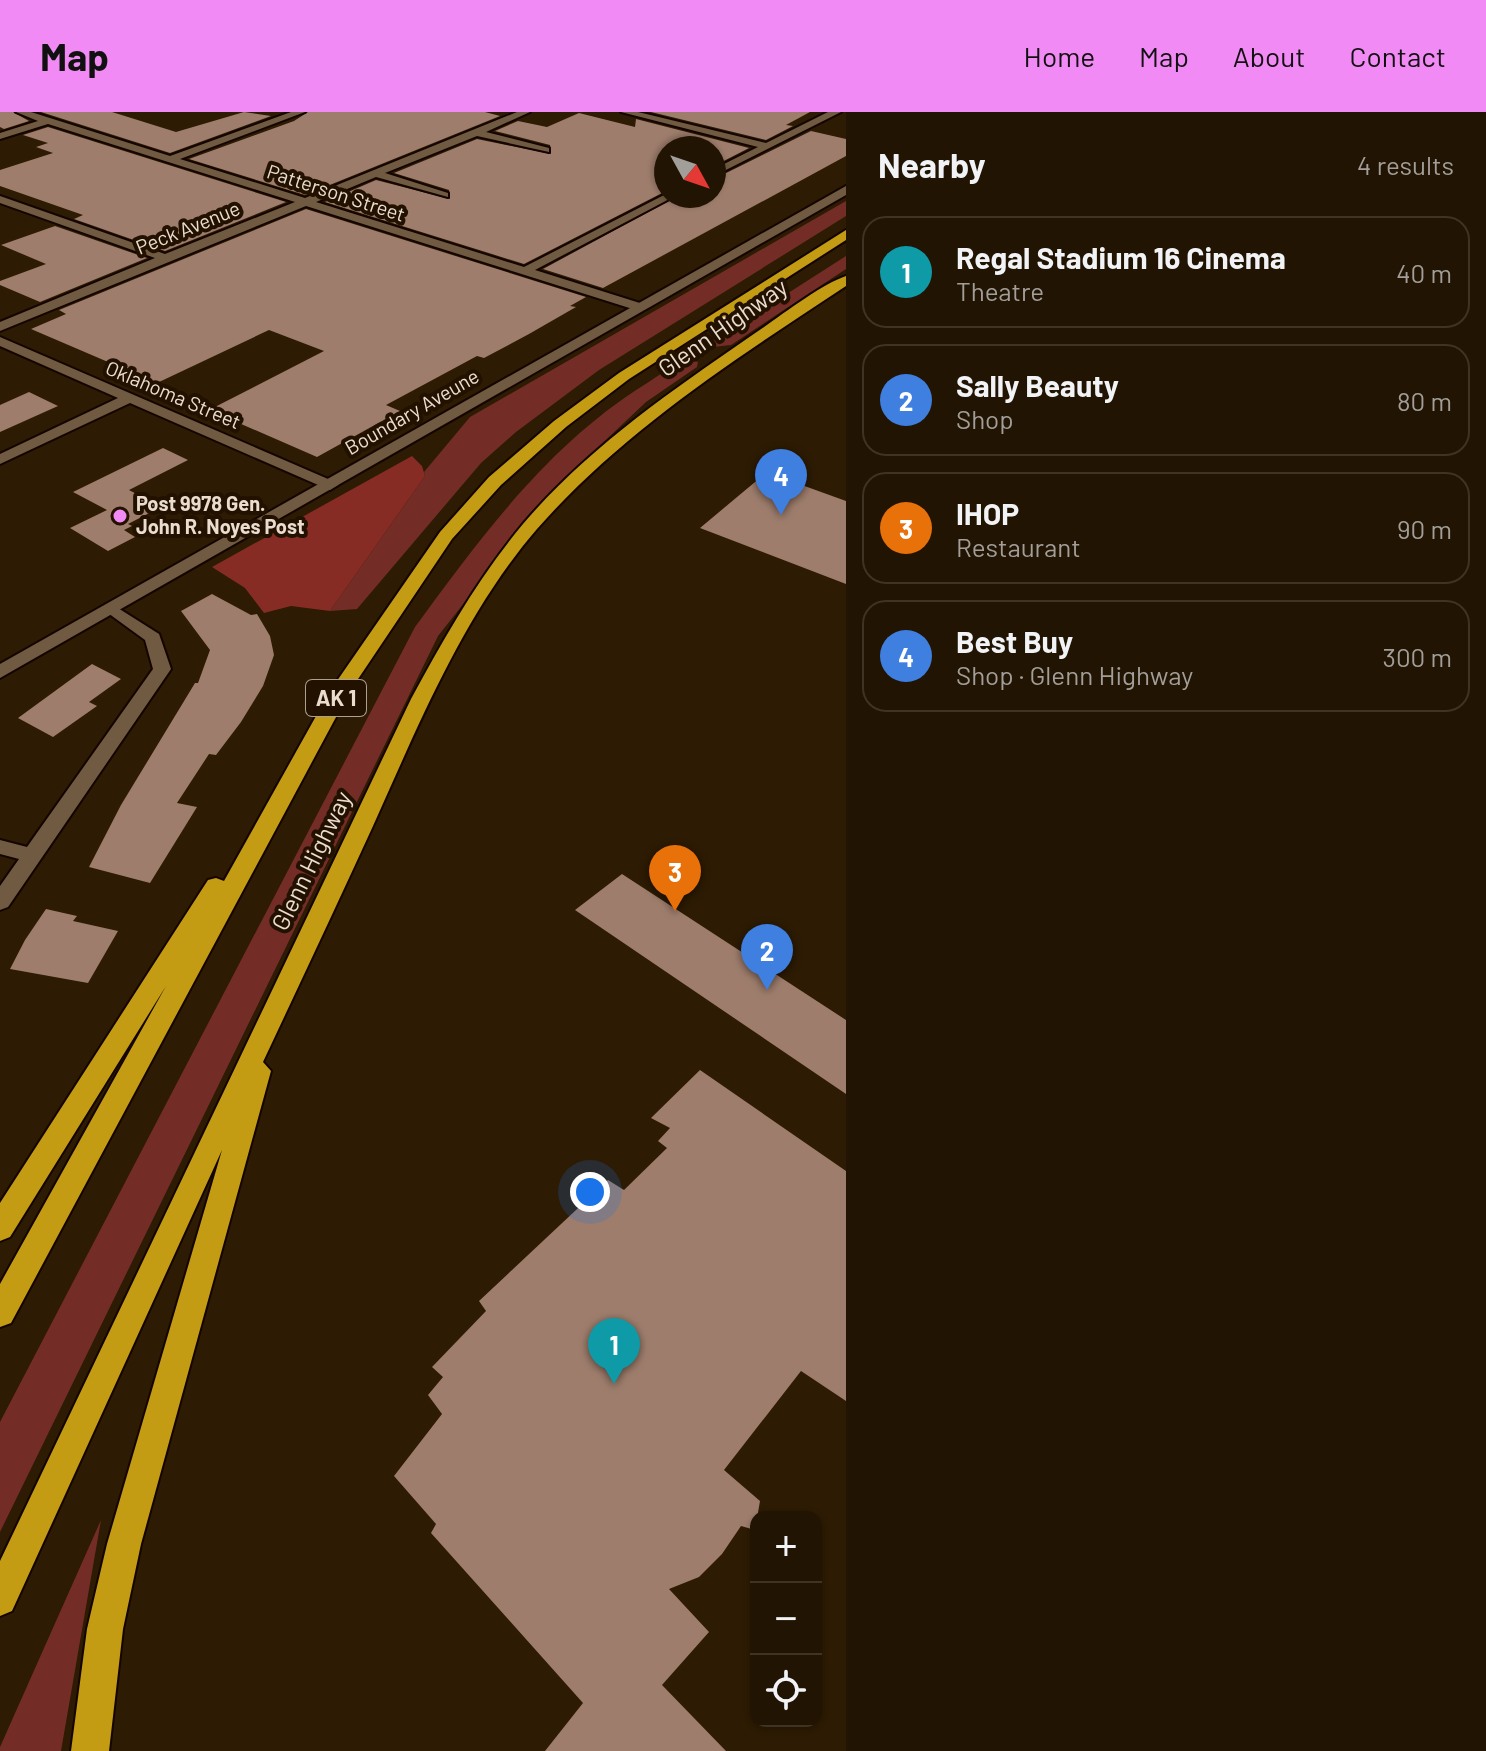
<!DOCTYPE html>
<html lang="en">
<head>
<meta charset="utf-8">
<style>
	:root { --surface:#221402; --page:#2a1d0c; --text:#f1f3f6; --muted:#a29e99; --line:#3f3324; --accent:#f18af4 }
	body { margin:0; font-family:Barlow,sans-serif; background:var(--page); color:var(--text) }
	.controls { position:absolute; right:24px; bottom:24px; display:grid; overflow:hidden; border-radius:16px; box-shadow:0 2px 6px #0004 }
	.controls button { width:72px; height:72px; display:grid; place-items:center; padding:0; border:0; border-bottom:2px solid var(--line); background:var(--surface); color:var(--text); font:40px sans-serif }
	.compass { position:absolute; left:654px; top:24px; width:72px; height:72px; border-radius:50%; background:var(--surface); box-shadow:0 2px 6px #0004; rotate:130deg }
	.you { position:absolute; left:590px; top:1080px; width:28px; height:28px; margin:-20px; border:6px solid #fff; border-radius:50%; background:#1a73e8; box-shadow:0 0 0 12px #1a73e833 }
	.badge { display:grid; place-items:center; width:52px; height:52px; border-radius:50%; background:var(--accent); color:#fff; font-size:26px; font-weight:700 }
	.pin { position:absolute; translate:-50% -66px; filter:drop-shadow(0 2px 4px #0008) }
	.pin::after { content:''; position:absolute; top:42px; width:28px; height:24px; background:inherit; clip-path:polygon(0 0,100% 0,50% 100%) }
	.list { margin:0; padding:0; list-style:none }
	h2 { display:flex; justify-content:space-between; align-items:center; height:104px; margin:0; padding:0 32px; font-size:34px }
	h2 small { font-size:26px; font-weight:400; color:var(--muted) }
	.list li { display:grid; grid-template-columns:52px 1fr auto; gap:24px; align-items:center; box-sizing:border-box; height:112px; margin:0 16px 16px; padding:0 16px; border:2px solid var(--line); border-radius:24px }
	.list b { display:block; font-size:30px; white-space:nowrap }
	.list p { margin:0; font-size:26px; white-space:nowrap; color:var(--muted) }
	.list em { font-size:26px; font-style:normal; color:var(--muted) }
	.icon { flex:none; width:44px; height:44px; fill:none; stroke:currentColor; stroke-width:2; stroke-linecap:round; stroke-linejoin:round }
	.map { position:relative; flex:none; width:846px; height:1639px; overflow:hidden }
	header { display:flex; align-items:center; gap:48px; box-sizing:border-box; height:112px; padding:0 40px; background:var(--accent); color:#111 }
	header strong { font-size:38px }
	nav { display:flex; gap:44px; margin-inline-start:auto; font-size:28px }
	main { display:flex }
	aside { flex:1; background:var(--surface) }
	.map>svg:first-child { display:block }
	.green { fill:#732d26 }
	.forest { fill:#862c24 }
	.building { fill:#9e7d6c }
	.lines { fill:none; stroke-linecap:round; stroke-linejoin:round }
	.street-casing { stroke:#150500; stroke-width:4 }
	.secondary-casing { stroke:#150500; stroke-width:4 }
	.highway-casing { stroke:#150500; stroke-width:4 }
	.street { fill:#705a41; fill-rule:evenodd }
	.secondary { fill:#705a41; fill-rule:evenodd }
	.highway { fill:#c39c14; fill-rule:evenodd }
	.poi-dot { fill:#f18af4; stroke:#231100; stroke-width:3 }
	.labels { text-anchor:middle; stroke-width:8; stroke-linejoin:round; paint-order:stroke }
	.far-street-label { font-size:20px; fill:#eaddcf; stroke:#231100 }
	.far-poi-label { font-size:20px; font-weight:bold; fill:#eaddcf; stroke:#231100; text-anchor:start }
	.shield { fill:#231100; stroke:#aea091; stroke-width:2 }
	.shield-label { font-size:22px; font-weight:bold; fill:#eaddcf }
	.street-label { font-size:24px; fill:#eaddcf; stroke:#231100 }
</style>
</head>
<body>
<header>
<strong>Map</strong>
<nav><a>Home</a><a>Map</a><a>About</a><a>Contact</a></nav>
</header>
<main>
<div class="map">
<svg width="846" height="1639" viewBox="0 0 846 1639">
	<rect width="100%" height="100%" fill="#2d1b03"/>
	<path class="green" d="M846 89V104L599 258 516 320 481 351 357 497 330 499 425 364 424 360 470 305Z
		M846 144V157L731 233 713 235V229Z
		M692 248 698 250 697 255 646 290 556 375 438 524 0 1420V1310L415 515C481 425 548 333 644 273 660 263 674 251 692 248Z
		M101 1408 61 1639H0V1635Z"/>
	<path class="forest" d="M412 344 422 354 425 364 330 499 291 494 264 501 245 476 212 455Z"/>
	<path class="building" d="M0 0H13L29 9 4 17 0 15Z
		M41 0H112L176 20 244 0 271 4 170 41Z
		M308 0H485L500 4 305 83 189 47 294 9Z
		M651 0H810L786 13 793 14 766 28Z
		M579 1 635 15 636 7 749 36 714 54V36H666V79L524 152 325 90 376 68 450 87 449 78 394 61 477 27 551 42 550 33 495 19 518 9 547 15Z
		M48 15 286 90 165 139 74 107 83 103 0 74V58L53 41 36 35 48 31 23 23Z
		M811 19 846 27V44L603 176 543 157 678 84 695 88 714 84V67Z
		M306 97 586 185 570 194 576 195 529 222 484 246 477 244 386 293 400 299 317 345 209 298 324 239 269 218 157 271 31 217 66 202 59 198Z
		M55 114 147 146 40 190 0 173V169L46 152 1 133Z
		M29 280 58 294 0 320V293Z
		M163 336 188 348 129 378 161 395 128 412 132 414 124 418 135 425 108 439 70 416 107 398 73 380Z
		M779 350 790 353 799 372 846 389V472L700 416Z
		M212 482 251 503 257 502 270 524 274 543 263 574 241 610 216 643 209 642 177 691 197 695 150 771 89 755 121 693 195 571H198L210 538 181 499Z
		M92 552 121 567 89 590 97 594 53 625 18 606Z
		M622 762 846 908V982L575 798Z
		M46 797 77 804 73 809 118 819 88 871 10 857 25 828Z
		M700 958 846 1059V1289L801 1259 724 1358 760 1389 755 1418 741 1414 722 1442 699 1465 669 1477 709 1520 662 1573 726 1639H545L583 1591 431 1421 436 1412 394 1364 442 1302 428 1283 443 1265 432 1255 486 1199 479 1189 608 1068 624 1078 667 1036 658 1029 670 1016 651 1006Z"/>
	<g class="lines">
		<g class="street-casing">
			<path id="street" d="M16 0H31L170 44 291 0H305L180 47 305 86 517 0H530L486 20 549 36V40L477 24 385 61 448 81V85L376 65 316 90 524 155 666 82 675 84 535 158 643 192V198L639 199 306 94 0 219V210L155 146 0 91V84L165 142 295 90 48 12 0 27V21L38 9Z
				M621 0H638L766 31 828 0H841L714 64V57L758 35Z
				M0 225 335 370 338 373 330 378 325 376 130 291 0 352V342L118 286 0 234Z
				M110 491 159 522 171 557 8 795 0 798V774L19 747 0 742V728L27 735 153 557 145 528 101 496Z"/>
		</g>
		<g class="secondary-casing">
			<path id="secondary" d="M846 74V83L0 566V552Z"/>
		</g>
		<g class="highway-casing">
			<path id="highway" d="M846 118V128L629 267 566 315 501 373 452 427 350 579 11 1211 0 1215V1172L166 874 10 1125 0 1129V1091L208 768 216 766 224 769 330 579 440 420 489 365 554 309 619 261Z
				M846 164V174C737 246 624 318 537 417 463 503 419 612 373 714 337 793 300 871 263 950L271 959 141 1432 123 1517 109 1639H71L87 1517 107 1432 222 1038 12 1499 0 1504V1449L411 587C444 526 478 466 523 412 586 338 668 281 748 226 774 209 819 173 846 164Z"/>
		</g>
		<use href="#street" class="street"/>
		<use href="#secondary" class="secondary"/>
		<use href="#highway" class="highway"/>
	</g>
	<circle class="poi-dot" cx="120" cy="404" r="8"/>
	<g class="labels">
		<g class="far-street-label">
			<text transform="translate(336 81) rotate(18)" y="7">Patterson Street</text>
			<text transform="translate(188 116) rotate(-22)" y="7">Peck Avenue</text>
			<text transform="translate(173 283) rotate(23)" y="7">Oklahoma Street</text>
			<text transform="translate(412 300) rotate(-30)" y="7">Boundary Aveune</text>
		</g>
		<g class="far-poi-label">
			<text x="136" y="399">Post 9978 Gen.<tspan x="136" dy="23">John R. Noyes Post</tspan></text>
		</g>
		<rect class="shield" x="306" y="568" width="60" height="36" rx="6"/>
		<g class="shield-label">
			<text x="336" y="594">AK 1</text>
		</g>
		<g class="street-label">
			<text transform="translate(723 216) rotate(-35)" y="8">Glenn Highway</text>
			<text transform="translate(312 749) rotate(-64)" y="8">Glenn Highway</text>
		</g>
	</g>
</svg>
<div class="controls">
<button>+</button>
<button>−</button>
<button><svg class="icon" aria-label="locate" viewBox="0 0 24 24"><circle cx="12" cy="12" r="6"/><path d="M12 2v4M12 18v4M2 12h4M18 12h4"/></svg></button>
</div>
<svg class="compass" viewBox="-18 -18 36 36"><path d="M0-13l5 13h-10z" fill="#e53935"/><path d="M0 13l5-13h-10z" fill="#a29e99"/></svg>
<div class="you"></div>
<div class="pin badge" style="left:614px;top:1272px;background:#0f9aa8">1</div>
<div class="pin badge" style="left:767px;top:878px;background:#3f7fe0">2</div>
<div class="pin badge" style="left:675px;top:799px;background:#e8710a">3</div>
<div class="pin badge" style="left:781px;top:403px;background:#3f7fe0">4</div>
</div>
<aside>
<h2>Nearby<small>4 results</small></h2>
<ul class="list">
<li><span class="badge" style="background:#0f9aa8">1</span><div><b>Regal Stadium 16 Cinema</b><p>Theatre</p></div><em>40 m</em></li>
<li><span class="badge" style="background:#3f7fe0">2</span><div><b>Sally Beauty</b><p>Shop</p></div><em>80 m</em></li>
<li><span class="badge" style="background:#e8710a">3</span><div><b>IHOP</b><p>Restaurant</p></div><em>90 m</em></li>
<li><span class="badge" style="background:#3f7fe0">4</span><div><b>Best Buy</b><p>Shop · Glenn Highway</p></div><em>300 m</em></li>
</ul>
</aside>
</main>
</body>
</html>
